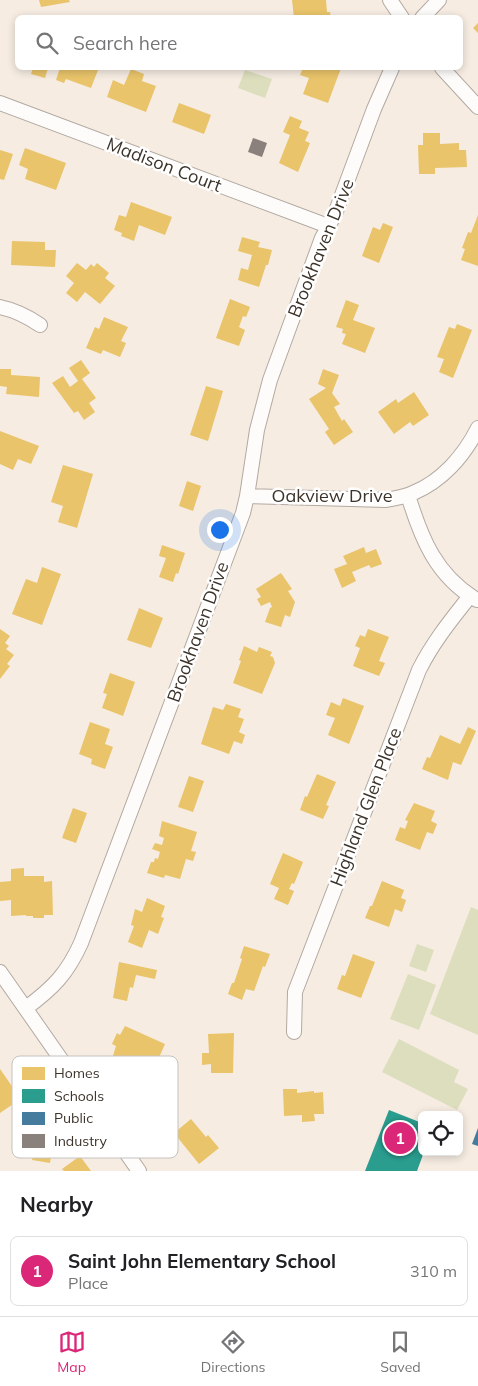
<!DOCTYPE html>
<html lang="en">
<head>
<meta charset="utf-8">
<style>
	:root { --surface:#fff; --page:#f2f2f2; --text:#202124; --muted:#757577; --line:#e0e0e0; --accent:#db2777 }
	body { margin:0; font-family:Mulish,sans-serif; background:var(--page); color:var(--text) }
	.controls { position:absolute; right:15px; bottom:15px; display:grid; overflow:hidden; border-radius:8px; box-shadow:0 2px 8px #0003 }
	.controls button { width:45px; height:45px; display:grid; place-items:center; padding:0; border:0; border-bottom:1px solid var(--line); background:var(--surface); color:var(--text); font:25px sans-serif }
	.you { position:absolute; left:219px; top:529px; width:18px; height:18px; margin:-12px; border:4px solid #fff; border-radius:50%; background:#1a73e8; box-shadow:0 0 0 8px #1a73e833 }
	.badge { display:grid; place-items:center; width:32px; height:32px; border-radius:50%; background:var(--accent); color:#fff; font-size:16px; font-weight:700 }
	.pin { position:absolute; translate:-50% -50%; border:2px solid #fff; box-shadow:0 1px 5px #0006 }
	.list { margin:0; padding:0; list-style:none }
	h2 { display:flex; justify-content:space-between; align-items:center; height:65px; margin:0; padding:0 20px; font-size:21px }
	h2 small { font-size:16px; font-weight:400; color:var(--muted) }
	.list li { display:grid; grid-template-columns:32px 1fr auto; gap:15px; align-items:center; box-sizing:border-box; height:70px; margin:0 10px 10px; padding:0 10px; border:1px solid var(--line); border-radius:8px }
	.list b { display:block; font-size:19px; white-space:nowrap }
	.list p { margin:0; font-size:16px; white-space:nowrap; color:var(--muted) }
	.list em { font-size:16px; font-style:normal; color:var(--muted) }
	.icon { flex:none; width:28px; height:28px; fill:none; stroke:currentColor; stroke-width:2; stroke-linecap:round; stroke-linejoin:round }
	.map { position:relative; flex:none; width:478px; height:1171px; overflow:hidden }
	.search { position:absolute; background:var(--surface); box-shadow:0 2px 8px #0003; left:15px; right:15px; top:15px; height:55px; display:flex; align-items:center; gap:12px; box-sizing:border-box; padding:0 18px; border-radius:8px; color:var(--muted); font-size:19px }
	.sheet { height:145px; background:var(--surface) }
	nav { display:flex; justify-content:space-around; align-items:center; box-sizing:border-box; height:70px; border-top:1px solid var(--line); background:var(--surface); font-size:14px; color:var(--muted) }
	nav a { display:grid; justify-items:center; gap:2px }
	nav .on { color:var(--accent) }
	.map>svg:first-child { display:block }
	.green { fill:#dcdebe }
	.homes { fill:#e9c46a }
	.schools { fill:#2a9d8f }
	.public { fill:#457b9d }
	.industry { fill:#8a817c }
	.lines { fill:none; stroke-linecap:round; stroke-linejoin:round }
	.minor-casing { stroke:#b2a9a1; stroke-width:16 }
	.minor { stroke:#fefcfb; stroke-width:14 }
	.labels { text-anchor:middle; stroke-width:5; stroke-linejoin:round; paint-order:stroke }
	.street-label { font-size:18px; fill:#3c332a; stroke:#fff }
	.key { fill:#fff; stroke:#c4c2bf; stroke-width:1 }
	.key-label { font-size:14px; fill:#3c332a }
</style>
</head>
<body>
<div class="map">
<svg width="478" height="1171" viewBox="0 0 478 1171">
	<rect width="100%" height="100%" fill="#f6ece2"/>
	<path class="green" d="M245 70 272 79 265 98 238 88Z
		M471 907 478 910V1035L430 1014Z
		M417 944 434 950 426 972 409 966Z
		M408 974 436 985 419 1030 390 1019Z
		M399 1039 459 1070 454 1082 468 1089 457 1110 382 1072Z"/>
	<path class="homes" d="M39 0H69L70 2 41 7Z
		M292 0H326L327 12H330L331 18H294Z
		M478 23V33L473 28Z
		M33 68H48L45 78 31 74Z
		M60 68H90L98 70 91 88 66 79 64 83 56 80Z
		M303 68H341L328 103 303 94 309 78 300 75Z
		M131 69 144 74 142 81 156 86 146 112 107 97 113 80 124 85Z
		M179 103 211 115 204 134 172 122Z
		M290 116 302 121 299 128 309 132 305 141 310 143 298 172 279 163 290 135 283 132Z
		M423 133H440V144L459 143V150H466L467 167 435 168V174H419L418 145H423Z
		M25 148 66 163 56 190 25 179 28 169 19 165Z
		M0 150 13 154 4 180 0 179Z
		M131 202 172 217 165 235 139 225 134 241 121 236 122 233 114 230 119 215 126 217Z
		M478 215V266L461 260 465 249 462 248 468 232 471 233Z
		M383 223 393 227 379 263 362 256 373 227 380 230Z
		M242 237 260 242 258 247 272 250 268 265H266L259 287 238 280 241 268 248 270 252 255 238 251Z
		M12 241 45 242V250H56L55 267 11 265Z
		M77 263 86 270 91 264 94 267 97 263 109 273 105 278 115 286 100 304 85 292 77 302 66 293 74 283 66 276Z
		M230 299 250 307 246 317 243 316 239 327 245 330 239 346 216 338Z
		M346 300 359 305 353 320 375 328 365 353 342 344 346 334 342 333 343 329 336 327Z
		M104 317 128 327 121 341 126 343 120 357 103 350 101 354 86 348 95 327 99 329Z
		M457 324 472 330 453 378 439 372 444 359 437 357 449 327 455 329Z
		M81 360 90 373 82 379 96 398 89 403 95 412 84 420 78 411 74 413 52 383 63 376 70 387 78 381 69 368Z
		M0 369H11V375L40 377 39 397 6 394 7 387 0 386Z
		M323 369 339 375 332 393 340 404 334 407 342 421 344 419 353 432 334 445 325 432 329 429 309 399 326 388 318 384Z
		M206 386 223 391 208 441 190 435Z
		M414 392 429 415 413 426 410 422 394 434 378 412 396 399 398 403Z
		M0 431 39 446 31 464 18 459 13 470 0 464Z
		M63 465 93 474 77 528 58 522 63 506 51 502Z
		M187 481 201 486 193 511 179 506Z
		M162 545 185 553 178 574 176 573 173 582 159 577 166 558 159 556Z
		M364 547 366 553 376 549 382 564 371 568 369 565 352 572 356 581 342 588 334 569 347 564 343 556Z
		M42 567 61 574 42 625 12 614 26 579 37 583Z
		M281 573 292 589 288 591 295 602 290 617 285 615 281 627 265 622 270 608 272 607 270 602 261 606 257 599 261 597 256 589Z
		M139 608 163 618 151 648 127 640Z
		M0 629 10 636 5 643 9 646 6 649 14 655 7 664 10 666 0 679Z
		M368 629 389 637 379 661 385 663 379 676 353 666 360 648 355 646 360 635 365 637Z
		M244 646 257 652 259 647 272 652 270 656 273 657 275 663 262 694 233 683 241 661 239 660Z
		M110 673 135 682 123 716 102 708 107 694 103 693Z
		M343 698 364 706 349 744 328 735 335 718 326 715 331 702 340 706Z
		M226 704 241 709 238 717 244 719 239 732 245 735 242 744 234 741 229 754 201 744 213 707 223 710Z
		M90 722 110 729 105 744 113 747 105 769 91 764 92 759 79 754Z
		M468 727 476 731 461 765 453 762 448 780 422 769 427 757 430 758 440 735 460 744Z
		M317 774 336 782 326 805 329 806 323 819 300 810 305 796 307 797Z
		M189 776 204 781 193 812 178 807Z
		M414 803 435 811 431 821 437 824 433 834 427 832 420 850 395 840 400 827 405 829 408 821 405 820Z
		M73 808 87 813 76 843 62 838Z
		M162 821 197 832 191 851 196 852 193 861 186 859 180 879 165 875 164 878 147 873 151 862H154L155 858 158 859 160 852 152 849 155 843 162 845 164 838 159 836Z
		M283 853 303 862 294 884 292 883 289 889 294 891 288 905 274 899 279 888 270 884Z
		M24 868V876H44V882L52 881 53 915H44V918H33V916H26V915L11 916V900L0 901V882L11 881V869Z
		M382 881 404 890 401 898 406 900 402 912 395 909 389 927 365 918 370 906H372Z
		M147 898 165 906 161 917 164 918 158 934 149 930 142 948 128 942 134 926 131 925 135 909 142 912Z
		M244 946 270 954 265 967 263 966 254 991 246 989 242 1000 228 994 232 983H234L242 959 240 958Z
		M353 954 375 962 361 998 337 989 342 975 345 976Z
		M119 962 157 970 155 979 136 975 133 988 130 987 127 1001 113 998Z
		M125 1026 165 1044 147 1085 129 1077 133 1068 112 1059 116 1046 112 1044 117 1033 120 1035Z
		M234 1033 233 1073H211V1064L202 1065V1053H209L208 1034Z
		M0 1069 16 1092 14 1094 19 1100 0 1113Z
		M283 1089H297V1093L314 1091V1093L323 1092 324 1114H314L315 1121 302 1122V1115L284 1116Z
		M191 1119 206 1137 208 1135 219 1148 199 1164 174 1133Z
		M35 1121 56 1125 50 1163 32 1160 34 1149 24 1147 26 1137 32 1138Z
		M80 1156 91 1171H64L62 1169Z"/>
	<path class="schools" d="M389 1110 422 1123V1152H424L417 1171H365Z"/>
	<path class="public" d="M478 1128V1146L472 1144Z"/>
	<path class="industry" d="M253 138 267 143 262 157 248 152Z"/>
	<g class="lines">
		<g class="minor-casing">
			<path id="minor" d="M390 0 402 18
				M422 18 439 0
				M442 68 478 107
				M0 103 328 226
				M0 307C15 310 27 316 40 325
				M408 495C421 538 436 576 477 600
				M247 496 386 500C395 498 405 497 413 493 442 481 464 456 478 428
				M0 972 139 1171
				M26 1008C53 988 67 974 81 943L243 513 247 496 257 430 270 380 322 238 335 214 374 109 392 68
				M294 1032 295 992 419 670C433 642 451 620 470 596"/>
		</g>
		<use href="#minor" class="minor"/>
	</g>
	<g class="labels">
		<g class="street-label">
			<text transform="translate(164 165) rotate(21)" y="6">Madison Court</text>
			<text transform="translate(321 248) rotate(-68)" y="6">Brookhaven Drive</text>
			<text x="332" y="502">Oakview Drive</text>
			<text transform="translate(198 632) rotate(-70)" y="6">Brookhaven Drive</text>
			<text transform="translate(366 807) rotate(-69)" y="6">Highland Glen Place</text>
		</g>
	</g>
	<rect x="12" y="1056" width="166" height="102" rx="8" class="key"/>
	<rect x="22" y="1067" width="23" height="13" fill="#e9c46a"/>
	<rect x="22" y="1089" width="23" height="14" fill="#2a9d8f"/>
	<rect x="22" y="1112" width="23" height="13" fill="#457b9d"/>
	<rect x="22" y="1134" width="23" height="14" fill="#8a817c"/>
	<g class="key-label">
		<text x="54" y="1078">Homes</text>
		<text x="54" y="1101">Schools</text>
		<text x="54" y="1123">Public</text>
		<text x="54" y="1146">Industry</text>
	</g>
</svg>
<div class="controls">
<button><svg class="icon" aria-label="locate" viewBox="0 0 24 24"><circle cx="12" cy="12" r="6"/><path d="M12 2v4M12 18v4M2 12h4M18 12h4"/></svg></button>
</div>
<div class="you"></div>
<div class="pin badge" style="left:400px;top:1138px">1</div>
<div class="search"><svg class="icon" aria-label="search" viewBox="0 0 24 24"><circle cx="10" cy="10" r="6"/><path d="M15 15l6 6"/></svg>Search here</div>
</div>
<section class="sheet">
<h2>Nearby<small></small></h2>
<ul class="list">
<li><span class="badge">1</span><div><b>Saint John Elementary School</b><p>Place</p></div><em>310 m</em></li>
</ul>
</section>
<nav>
<a class="on"><svg class="icon" aria-label="map" viewBox="0 0 24 24"><path d="M3 6l6-2 6 2 6-2v14l-6 2-6-2-6 2zM9 4v14M15 6v14"/></svg>Map</a>
<a><svg class="icon" aria-label="directions" viewBox="0 0 24 24"><path d="M12 3l9 9-9 9-9-9zM9 14v-3h6M13 9l2 2-2 2"/></svg>Directions</a>
<a><svg class="icon" aria-label="saved" viewBox="0 0 24 24"><path d="M7 4h10v16l-5-4-5 4z"/></svg>Saved</a>
</nav>
</body>
</html>
